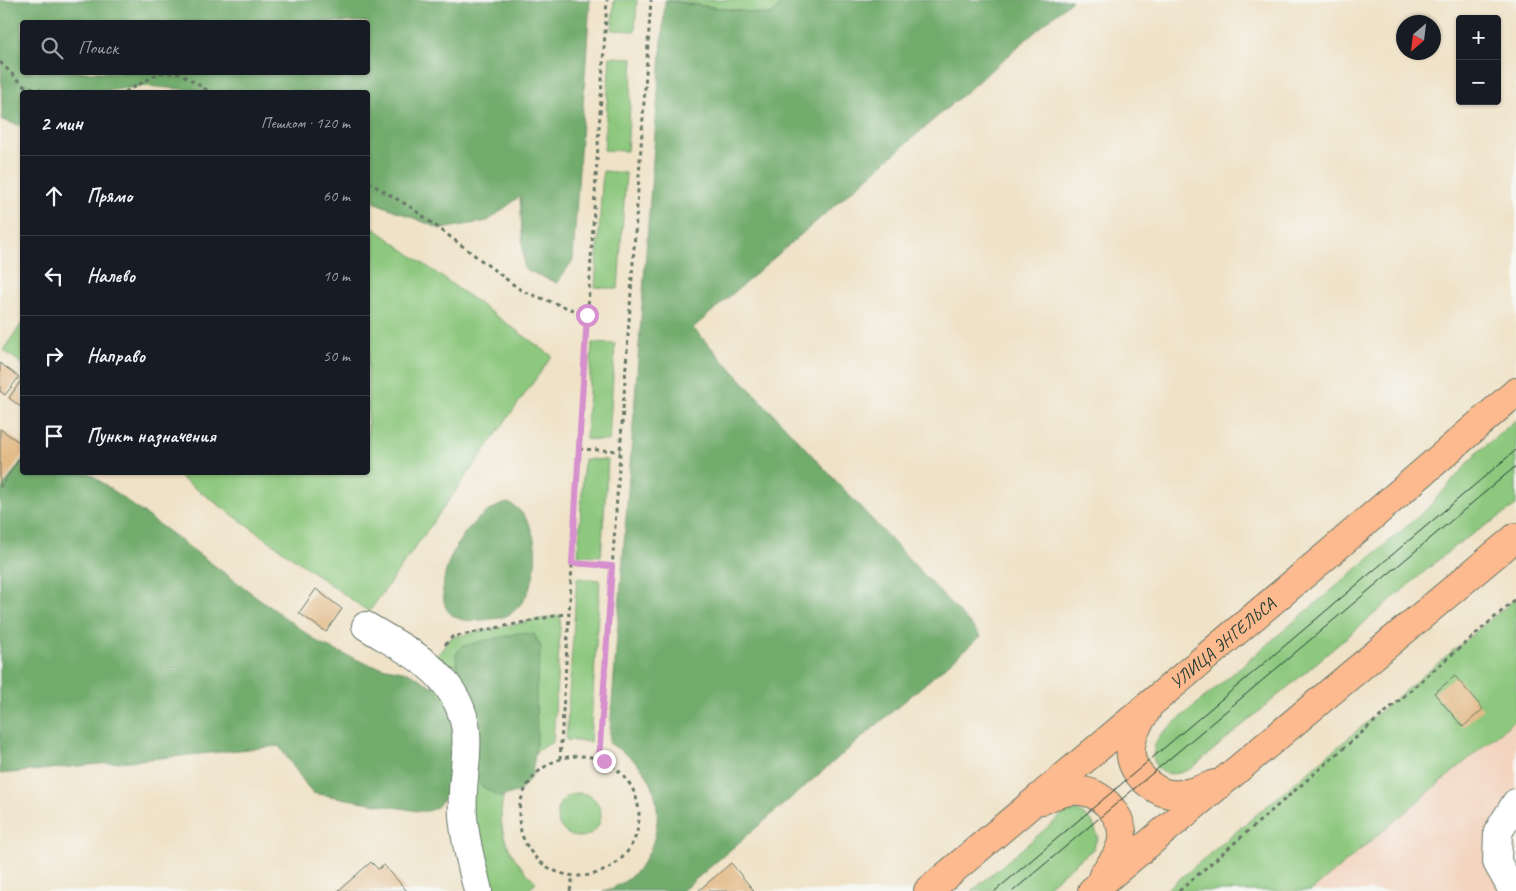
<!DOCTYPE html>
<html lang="ru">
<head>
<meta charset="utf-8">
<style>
	:root { --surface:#171b24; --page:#242831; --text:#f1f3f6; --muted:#9ea1a6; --line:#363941 }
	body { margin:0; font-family:Caveat,sans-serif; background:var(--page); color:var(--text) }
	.controls { position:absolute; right:15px; top:15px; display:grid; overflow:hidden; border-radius:5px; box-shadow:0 1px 4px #0004 }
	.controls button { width:45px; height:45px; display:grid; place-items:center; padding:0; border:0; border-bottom:1px solid var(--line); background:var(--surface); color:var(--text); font:25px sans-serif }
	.compass { position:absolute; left:1396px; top:15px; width:45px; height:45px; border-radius:50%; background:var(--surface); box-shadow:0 1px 4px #0004; rotate:208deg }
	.stop { position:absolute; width:15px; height:15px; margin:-11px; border:4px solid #d690ce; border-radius:50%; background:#fff }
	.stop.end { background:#d690ce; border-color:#fff; box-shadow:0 1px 5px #0008 }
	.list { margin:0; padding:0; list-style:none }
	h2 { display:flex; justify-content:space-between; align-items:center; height:65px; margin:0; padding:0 20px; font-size:21px }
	h2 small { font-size:16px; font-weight:400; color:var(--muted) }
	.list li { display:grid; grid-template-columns:32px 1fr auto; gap:15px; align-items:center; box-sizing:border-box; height:80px; padding:0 20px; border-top:1px solid var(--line) }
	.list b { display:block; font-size:19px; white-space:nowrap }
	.list em { font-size:16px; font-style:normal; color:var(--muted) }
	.icon { flex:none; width:28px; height:28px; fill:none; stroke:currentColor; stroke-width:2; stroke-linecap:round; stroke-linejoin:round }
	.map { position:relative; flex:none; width:1516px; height:891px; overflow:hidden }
	.search { position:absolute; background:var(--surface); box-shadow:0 1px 4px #0004; left:20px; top:20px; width:350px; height:55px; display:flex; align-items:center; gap:12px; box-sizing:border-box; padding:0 18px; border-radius:5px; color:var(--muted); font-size:19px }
	.panel { position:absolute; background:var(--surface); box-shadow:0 1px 4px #0004; left:20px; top:90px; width:350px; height:385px; border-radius:5px }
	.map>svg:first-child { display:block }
	.built { fill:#f3d4bf }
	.green { fill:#8dc87e; stroke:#568259 }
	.forest { fill:#72ac6d; stroke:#487450; fill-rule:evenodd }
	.building { fill:#e3bb89 }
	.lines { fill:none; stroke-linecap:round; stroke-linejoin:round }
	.minor-casing { stroke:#687767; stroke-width:30 }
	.major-casing { stroke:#687767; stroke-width:30 }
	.path { stroke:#687767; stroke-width:3; stroke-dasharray:4 4; stroke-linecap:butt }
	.minor { stroke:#fff; stroke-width:28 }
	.major { stroke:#fcba8e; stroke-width:28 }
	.tram { stroke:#1f3d34; stroke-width:1 }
	.route { stroke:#d690ce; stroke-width:6 }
	.labels { text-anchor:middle; stroke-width:4; stroke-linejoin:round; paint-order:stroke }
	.street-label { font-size:18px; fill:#1f3d34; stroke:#f6f6f2 }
</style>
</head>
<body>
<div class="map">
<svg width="1516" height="891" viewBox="0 0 1516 891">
	<rect width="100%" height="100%" fill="#f6f6f2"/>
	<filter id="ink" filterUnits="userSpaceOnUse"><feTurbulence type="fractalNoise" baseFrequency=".02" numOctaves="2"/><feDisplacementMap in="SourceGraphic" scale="10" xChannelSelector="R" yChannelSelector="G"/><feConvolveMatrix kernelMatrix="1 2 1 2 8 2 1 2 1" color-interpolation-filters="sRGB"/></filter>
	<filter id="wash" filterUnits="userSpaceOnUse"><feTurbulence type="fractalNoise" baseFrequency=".0096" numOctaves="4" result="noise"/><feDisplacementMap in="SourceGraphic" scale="20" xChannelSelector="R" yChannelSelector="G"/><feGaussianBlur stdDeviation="1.12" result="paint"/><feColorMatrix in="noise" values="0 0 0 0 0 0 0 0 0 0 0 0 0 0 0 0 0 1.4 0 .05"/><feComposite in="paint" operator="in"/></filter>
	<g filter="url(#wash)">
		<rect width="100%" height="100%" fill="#efe2c7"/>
		<path class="built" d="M1516 680V891H1265Z"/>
		<path class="green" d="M614 0H637L635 31 612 30Z
			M665 0H784L771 15Z
			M610 57 633 58 627 151 604 150Z
			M603 171 626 173 618 289 595 287Z
			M368 224 552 356 369 612 174 473 368 472Z
			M22 323V364L3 350Z
			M592 343 615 344 609 441 586 439Z
			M1516 420V506L1456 545 1192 768C1162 784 1142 765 1160 735L1425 511 1479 451Z
			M584 459 608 460 601 556 578 555Z
			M577 578 600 580 590 742 566 740Z
			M1516 598V719L1311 891H1165Z
			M561 615 553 742C533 752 530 757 517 775 513 780 506 787 504 794 494 830 510 858 536 882L528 891H479L429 665 452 637Z
			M557 815a22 22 0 1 1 44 0a22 22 0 1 1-44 0Z
			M1077 810 1092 821 1098 837 1093 849 1042 891H972L1062 815Z"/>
		<path class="forest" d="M0 0H590L573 260 557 283 524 269 520 196 488 221 441 229 376 203 368 197V92H212L147 86 93 92H22V126L2 120ZM22 22H368V72H22Z
			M784 0H1072L693 328 981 636 682 891H603C650 880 670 820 649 779 640 762 625 753 609 743L665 1 771 15Z
			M22 460V472L89 473 322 645 370 665 408 672 433 687 451 709 457 738 450 790 437 807 428 811H418L312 793 279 746 0 774V491Z
			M508 503C547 518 543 599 506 616 499 619 491 619 483 620 471 621 461 622 451 614 444 609 443 597 443 589 445 554 472 511 508 503Z
			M519 633 534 634 541 647 536 690 537 738 532 775 520 791 500 797 481 786 473 764 475 720 457 666 456 654 462 646Z"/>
		<g id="blocks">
			<path class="building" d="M0 363 19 377 5 395 0 391Z
				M22 379V408L9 398Z
				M0 429 22 444V455L0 488Z
				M316 589 342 609 326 632 299 613Z
				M1455 676 1483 709 1463 727 1434 693Z
				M371 862 378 869 384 865 407 891H338Z
				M731 863 754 891H698Z"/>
		</g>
	</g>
	<g filter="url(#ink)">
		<use href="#blocks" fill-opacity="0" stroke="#687767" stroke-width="1"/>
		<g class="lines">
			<g class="minor-casing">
				<path id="minor" d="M366 626C393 643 427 658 446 684 482 730 459 765 463 816 465 842 472 866 478 891
					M1513 891 1497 862 1498 832 1516 803"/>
			</g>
			<g class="major-casing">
				<g id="major">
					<path d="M1146 712C1128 737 1122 763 1149 784 1154 788 1162 793 1170 794 1185 796 1201 789 1215 784"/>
					<path d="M1043 800C1070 786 1096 786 1114 812 1119 819 1123 829 1122 838 1121 852 1111 864 1103 875"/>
					<path id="s1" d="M928 891 1332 551 1516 392"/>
					<path d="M1092 891 1516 537"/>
				</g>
			</g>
			<path class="path" d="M0 62 23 85 46 92
				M125 92 160 73H180L210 92
				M368 182 412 208 522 291 587 315
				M579 449 620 451
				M572 563 612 566
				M445 645 452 637 569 613
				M519 816a60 60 0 1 1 120 0a60 60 0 1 1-120 0Z
				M560 760 607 0
				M599 760 651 0
				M570 891 573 876
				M1179 891 1516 599"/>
			<use href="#minor" class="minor"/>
			<use href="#major" class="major"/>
			<path class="tram" d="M995 891 1516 450
				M1013 891 1516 466"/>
		</g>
	</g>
	<g class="lines" filter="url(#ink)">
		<path class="route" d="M587 315 572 563 612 566 599 760 604 761"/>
	</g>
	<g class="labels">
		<g class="street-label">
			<text dy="6" stroke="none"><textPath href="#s1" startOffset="385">УЛИЦА ЭНГЕЛЬСА</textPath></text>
		</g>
	</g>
</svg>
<div class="controls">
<button>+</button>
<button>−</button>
</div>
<svg class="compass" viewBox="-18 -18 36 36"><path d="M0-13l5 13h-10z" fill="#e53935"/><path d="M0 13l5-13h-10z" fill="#9ea1a6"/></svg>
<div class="stop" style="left:587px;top:315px"></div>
<div class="stop end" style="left:604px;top:761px"></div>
<div class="search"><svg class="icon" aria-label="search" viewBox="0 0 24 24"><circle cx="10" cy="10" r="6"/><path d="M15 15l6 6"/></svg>Поиск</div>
<section class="panel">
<h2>2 мин<small>Пешком · 120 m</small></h2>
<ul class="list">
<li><svg class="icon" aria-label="ahead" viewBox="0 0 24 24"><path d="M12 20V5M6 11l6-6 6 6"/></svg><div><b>Прямо</b></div><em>60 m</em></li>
<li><svg class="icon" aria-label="left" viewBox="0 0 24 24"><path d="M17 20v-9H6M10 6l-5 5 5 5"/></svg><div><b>Налево</b></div><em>10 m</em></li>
<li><svg class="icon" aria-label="right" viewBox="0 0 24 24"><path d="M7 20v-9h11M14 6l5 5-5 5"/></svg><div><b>Направо</b></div><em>50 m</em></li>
<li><svg class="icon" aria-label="arrive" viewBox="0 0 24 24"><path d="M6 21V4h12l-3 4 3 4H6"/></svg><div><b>Пункт назначения</b></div></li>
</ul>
</section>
</div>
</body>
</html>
